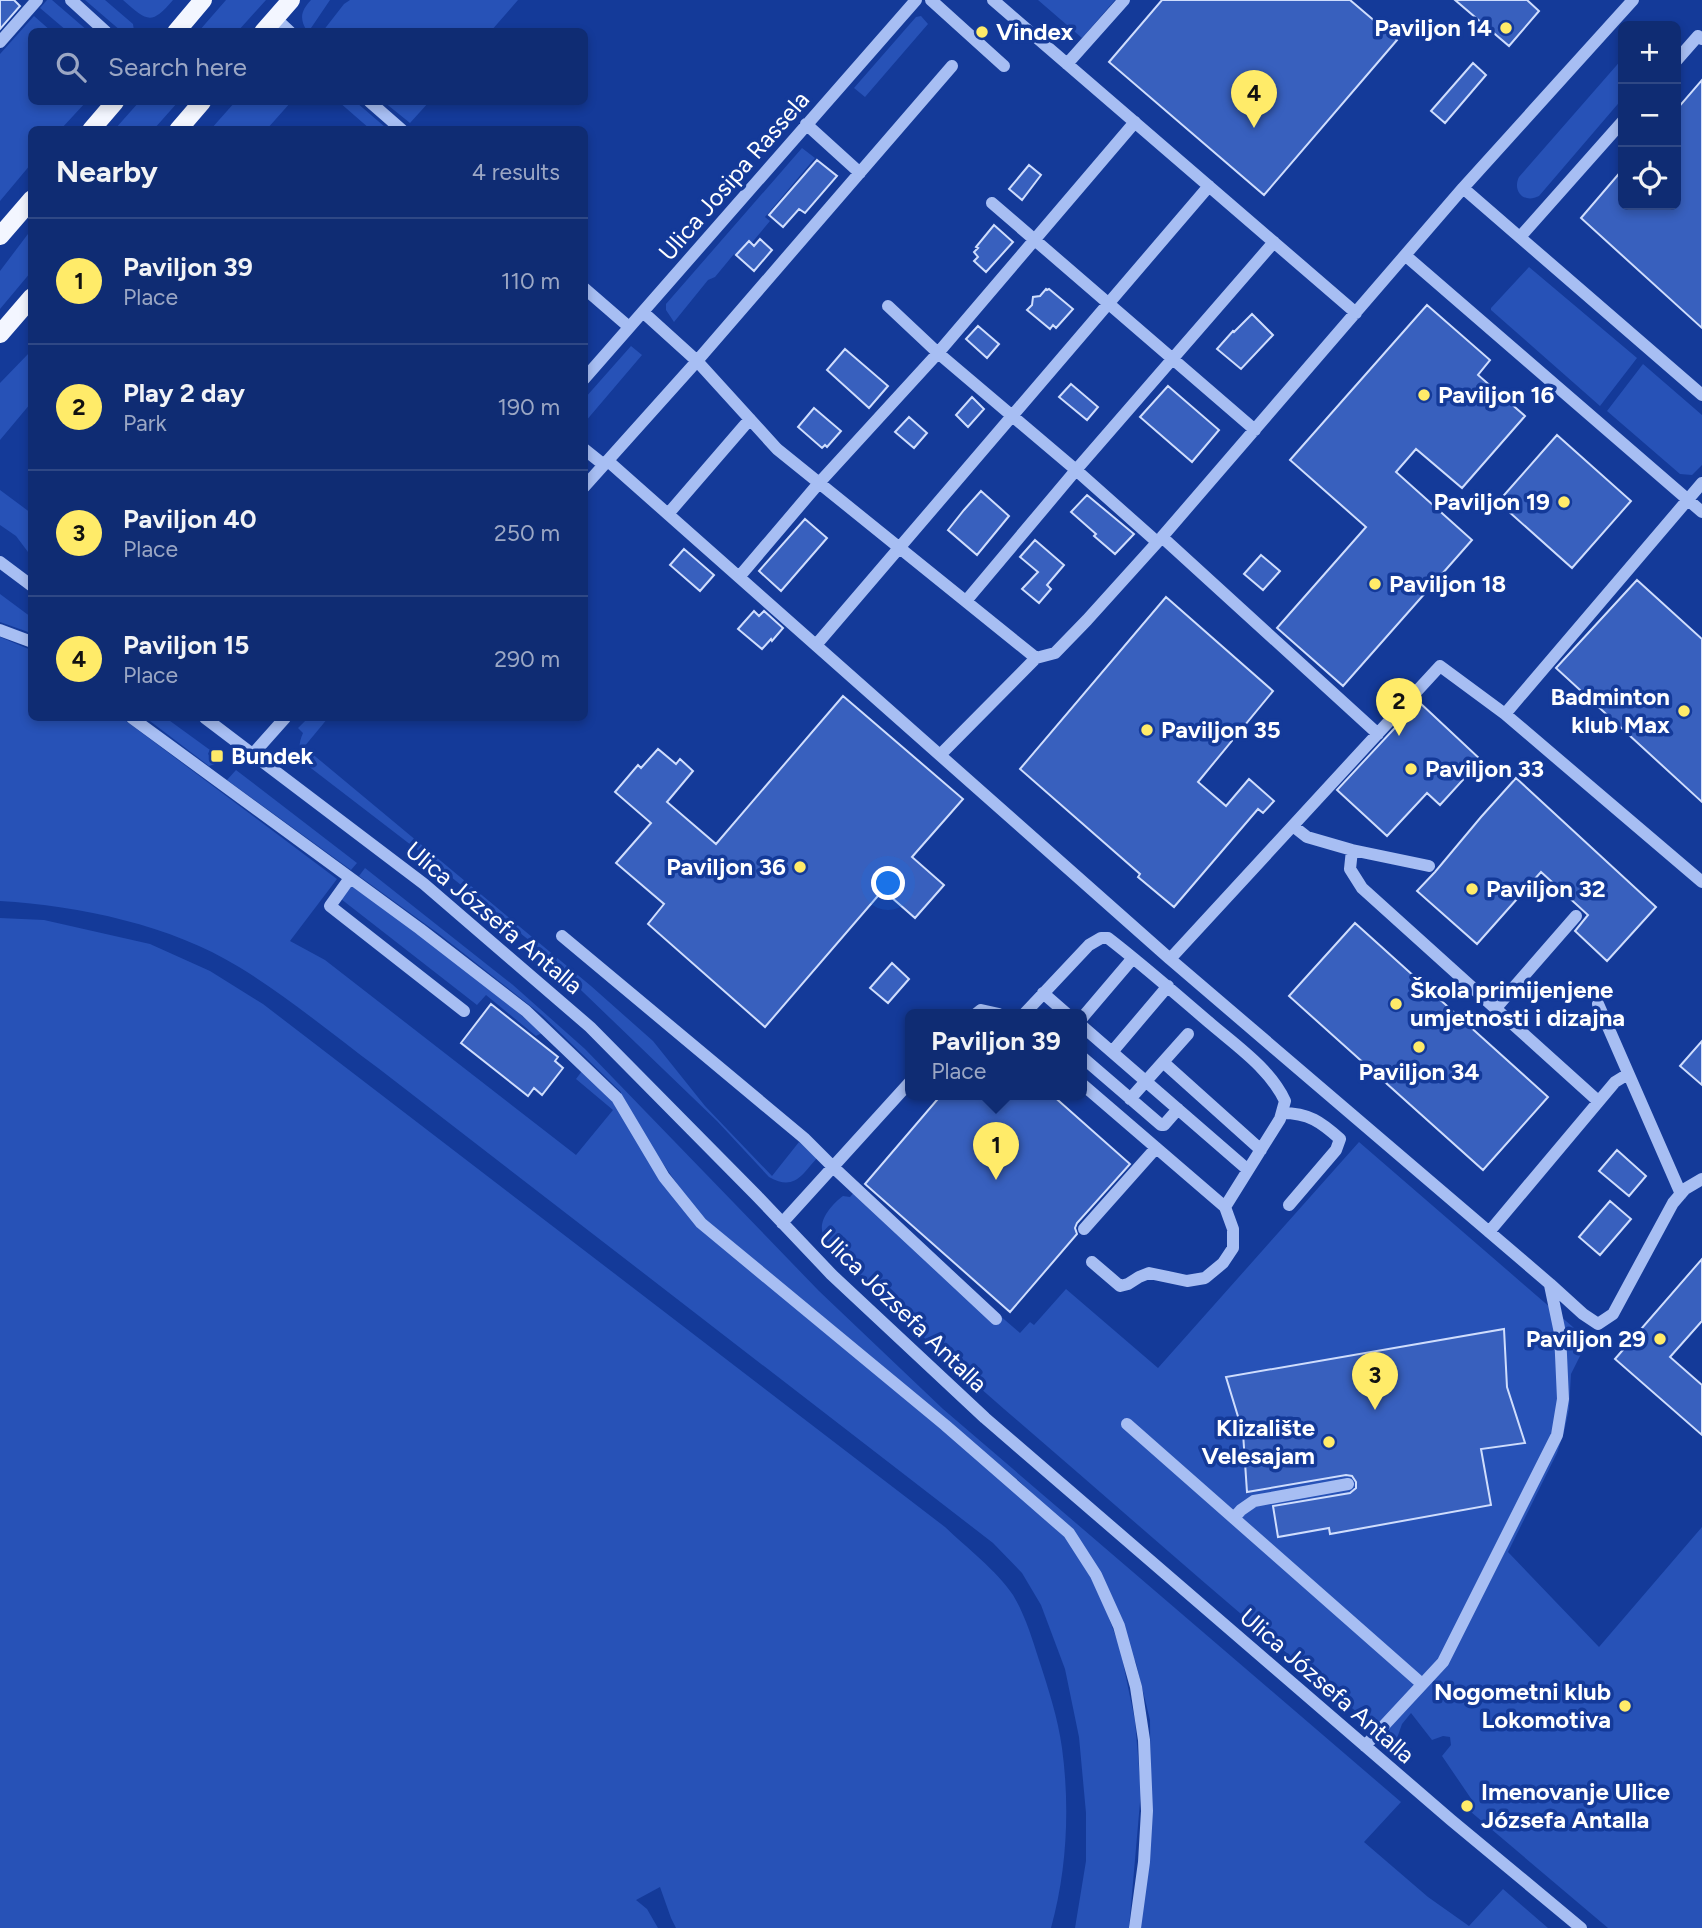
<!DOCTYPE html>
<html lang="en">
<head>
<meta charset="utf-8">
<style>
	:root { --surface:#0f2c73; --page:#1d387b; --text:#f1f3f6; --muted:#9ba7c4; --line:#2f4885; --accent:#ffeb69 }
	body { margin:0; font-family:Figtree,sans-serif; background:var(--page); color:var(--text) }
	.controls { position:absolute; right:21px; top:21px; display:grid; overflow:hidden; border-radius:10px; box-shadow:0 4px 10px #0003 }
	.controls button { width:63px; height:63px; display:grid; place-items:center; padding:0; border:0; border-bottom:2px solid var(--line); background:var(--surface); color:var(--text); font:35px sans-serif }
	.you { position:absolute; left:889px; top:884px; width:24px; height:24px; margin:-18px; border:5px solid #fff; border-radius:50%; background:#1a73e8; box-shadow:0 0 0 10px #1a73e833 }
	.badge { display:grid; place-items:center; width:46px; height:46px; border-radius:50%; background:var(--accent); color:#111; font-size:23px; font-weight:700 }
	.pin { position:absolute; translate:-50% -58px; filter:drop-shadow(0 2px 4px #0008) }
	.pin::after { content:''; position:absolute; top:37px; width:24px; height:21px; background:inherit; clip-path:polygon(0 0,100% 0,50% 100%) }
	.popup { position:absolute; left:905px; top:1009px; width:182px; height:91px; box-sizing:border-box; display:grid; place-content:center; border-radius:10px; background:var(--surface); filter:drop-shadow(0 2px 5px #0005); font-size:23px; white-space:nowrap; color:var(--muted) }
	.popup b { font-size:26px; color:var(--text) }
	.popup::after { content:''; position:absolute; left:50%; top:100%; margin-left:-14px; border:14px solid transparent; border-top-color:var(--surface) }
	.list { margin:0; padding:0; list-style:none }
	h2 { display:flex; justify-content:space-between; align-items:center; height:91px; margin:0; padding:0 28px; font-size:30px }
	h2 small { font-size:23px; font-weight:400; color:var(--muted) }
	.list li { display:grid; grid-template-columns:46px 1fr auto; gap:21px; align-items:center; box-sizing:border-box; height:126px; padding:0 28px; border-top:2px solid var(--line) }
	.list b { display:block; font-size:26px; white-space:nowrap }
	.list p { margin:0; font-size:23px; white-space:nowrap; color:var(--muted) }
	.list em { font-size:23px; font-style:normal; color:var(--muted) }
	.icon { flex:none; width:38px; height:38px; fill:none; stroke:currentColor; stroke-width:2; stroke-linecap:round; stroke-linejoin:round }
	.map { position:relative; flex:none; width:1702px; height:1928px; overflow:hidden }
	.search { position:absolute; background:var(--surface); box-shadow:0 4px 10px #0003; left:28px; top:28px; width:560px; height:77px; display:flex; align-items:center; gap:18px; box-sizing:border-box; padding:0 24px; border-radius:10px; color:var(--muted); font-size:26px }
	.panel { position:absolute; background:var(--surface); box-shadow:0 4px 10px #0003; left:28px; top:126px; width:560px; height:595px; border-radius:10px }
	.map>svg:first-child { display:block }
	.green { fill:#2752b7 }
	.building { fill:#3860be; stroke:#cfddfd; stroke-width:2 }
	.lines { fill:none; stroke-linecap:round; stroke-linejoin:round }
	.minor { stroke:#a7bef3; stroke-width:12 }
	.major { stroke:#f3f6ff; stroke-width:18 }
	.poi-dot { fill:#ffeb69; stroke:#143a99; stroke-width:2.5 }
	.labels { text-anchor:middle; stroke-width:7; stroke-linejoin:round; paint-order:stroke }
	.poi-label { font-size:24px; font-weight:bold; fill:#fff; stroke:#143a99; text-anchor:start }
	.street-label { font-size:24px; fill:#fff; stroke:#143a99 }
</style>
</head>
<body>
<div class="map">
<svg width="1702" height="1928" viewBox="0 0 1702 1928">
	<rect width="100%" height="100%" fill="#143a99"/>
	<path class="green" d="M47 0H52L88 31H67L40 8Z
		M85 0H105L133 24 134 31H121Z
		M123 0H173C151 26 147 21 123 0Z
		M226 0H266L238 31H199Z
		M311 0H330L309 31H307C299 18 301 11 311 0Z
		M350 0H518L491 31H323L344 4Z
		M1038 0H1115L1082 38Z
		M34 16 51 31 32 32V102H86L61 129 32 130 31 164 0 201V54Z
		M921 16 928 24 865 97 854 88 916 17Z
		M1623 58V98L1539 196C1524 204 1512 191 1519 177Z
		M139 102H178L154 129H115Z
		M235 102H291L267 129H211Z
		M339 102H356L385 127 382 129H370Z
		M384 102H429L410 123Z
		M802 148 815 158 765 217 770 221 739 258 734 254 715 277 708 280 674 322 666 310V304Z
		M31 230V272L0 309V271Z
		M1529 267 1637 358 1600 406 1491 310V308Z
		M631 346 642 355 585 422V398Z
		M30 352 32 353 31 403 0 440V383Z
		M1643 364 1702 415V465L1692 475 1680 474 1607 411Z
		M0 490 31 513V556L16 536 0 525Z
		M0 594 31 617V633L0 622Z
		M0 637 31 650 32 718H122L337 879 290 941 325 960 576 1155 613 1110 576 1079 582 1071 605 1092 626 1120 700 1228 984 1464 1067 1539 1099 1591 1120 1648 1135 1721 1141 1791 1129 1928H1075L1086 1861V1813L1079 1737 1065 1669 1041 1605 1022 1573 993 1543 378 1068C332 1034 288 997 239 967 171 925 80 906 0 901Z
		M146 718H166L210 750 208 754 218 763 209 766Z
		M308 718H328L304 747 591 986 653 1041 705 1106 772 1176 799 1142 817 1158C801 1176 794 1191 769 1177L717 1121 530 941 424 855 303 762C299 751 298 744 303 733L298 728Z
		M236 770 357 863 351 870 227 780Z
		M365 868 513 985 585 1049 819 1291 943 1409 1401 1802 1364 1842 1428 1897 1469 1926 1503 1889 1548 1928H1140L1151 1825 1150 1720 1136 1663 1071 1530 1018 1480 707 1223C674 1183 648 1141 621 1098V1092L542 1015 439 934 359 876Z
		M351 886C418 931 481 980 542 1033L536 1036 486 995 477 1005 341 899Z
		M0 918 44 920 150 944 210 971 263 1004 945 1527C966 1547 997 1571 1013 1595 1025 1615 1032 1638 1039 1660 1048 1688 1058 1718 1062 1748 1070 1807 1067 1870 1051 1928H676L671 1918 660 1887 636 1900 647 1909 658 1928H0Z
		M1359 1142 1588 1340 1571 1374 1569 1409 1564 1432 1557 1453 1508 1552 1599 1647 1702 1527V1928H1608L1471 1812 1474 1804 1472 1800 1442 1756 1451 1745 1450 1737 1443 1736 1432 1740 1411 1713 1402 1724 1395 1744C1263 1635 1134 1521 1004 1409 957 1368 911 1327 867 1283 853 1269 834 1254 824 1236 816 1222 832 1204 843 1196L850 1197 855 1191 1020 1333 1030 1322 1034 1325 1066 1289 1158 1368Z"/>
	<path class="building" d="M0 0H14L20 6 0 29Z
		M1162 0H1350L1397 40 1264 195 1109 62Z
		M1455 0H1527L1539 11 1509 46Z
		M1473 63 1486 75 1445 123 1431 111Z
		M1702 80V328L1581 218 1623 169V205H1676V110Z
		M817 160 837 176 805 213 799 209 783 227 769 215Z
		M1029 165 1041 175 1022 200 1009 189Z
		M994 225 1013 242 986 272 974 261 978 257 974 252 978 248 976 247Z
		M760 239 772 250 754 271 736 255 749 241 754 246Z
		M1046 289 1047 290 1049 289 1073 309 1056 328 1053 325 1050 329 1027 310 1032 305 1033 297 1040 296Z
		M1427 305 1490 360 1478 375 1525 416 1462 488 1416 449 1396 472 1472 540 1343 686 1277 628 1366 527 1290 460Z
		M1252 314 1273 335 1241 369 1217 349 1233 331 1234 332Z
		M978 326 999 344 987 358 966 339Z
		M845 349 888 386 869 408 827 370Z
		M1071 384 1098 407 1087 420 1059 397Z
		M1168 386 1219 430 1192 462 1140 417Z
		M972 397 984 409 968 427 956 415Z
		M814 408 841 431 827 447 825 445 822 448 798 427Z
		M909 417 927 433 914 448 895 432Z
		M1557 435 1631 501 1572 568 1498 502Z
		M981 491 1009 516 977 555 948 530 964 510Z
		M1087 495 1134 534 1115 554 1094 536 1096 534 1071 512Z
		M805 519 827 538 781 591 759 571Z
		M1035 540 1064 565 1047 585 1051 589 1039 603 1022 589 1038 572 1020 557Z
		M684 549 714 575 700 591 670 565Z
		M1261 555 1280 571 1263 590 1244 574Z
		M1637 580 1702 639V802L1556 668Z
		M1166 597 1273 691 1198 782 1226 806 1249 779 1274 801 1263 813 1258 809 1174 907 1138 877 1140 874 1020 769Z
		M754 611 759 616 764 611 783 628 772 641 771 639 762 649 738 629Z
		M843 696 963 799 912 857 944 885 915 918 883 890 765 1027 648 924 664 904 616 863 651 823 615 792 638 765 641 768 658 749 676 764 680 759 693 771 667 802 716 844Z
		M1419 702 1481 760 1440 805 1427 793 1387 836 1337 790Z
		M1516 778 1656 907 1607 961 1575 931 1588 915 1541 872 1477 944 1417 891 1435 872 1481 817Z
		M1355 923 1548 1097 1483 1170 1289 996Z
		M892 963 909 979 888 1003 870 988Z
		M491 1004 558 1057 555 1061 563 1068 542 1095 534 1088 528 1096 461 1043Z
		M1702 1041V1085L1680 1066Z
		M942 1094H1051L1130 1164 1077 1223 1075 1228 1077 1234 1010 1312 865 1184Z
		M1617 1150 1646 1176 1629 1196 1599 1171Z
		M1610 1201 1631 1219 1600 1255 1579 1237Z
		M1702 1259V1321L1670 1357 1702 1385V1435L1615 1359Z
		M1504 1329 1507 1387 1525 1443 1481 1449 1491 1505 1330 1534 1329 1528 1278 1537 1273 1506 1350 1493 1356 1488V1482L1352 1476 1346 1475 1247 1492 1243 1433 1226 1377Z"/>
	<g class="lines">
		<path class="minor" d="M71 0 106 32
			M931 0 1004 66
			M993 0 1356 313
			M275 18 290 32
			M0 42 37 0
			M1676 61 1698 36 1702 39
			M1067 64 1124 0
			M370 102 402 130
			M806 124 860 173
			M1463 188 1702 395
			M992 203 1255 430
			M1520 237 1623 121
			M1406 256 1702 512
			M584 288 629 327
			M888 306 938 353 1076 470 1157 542
			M644 313 697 361 777 449 1036 658
			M584 379 916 0
			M584 449 604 465
			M608 461 1170 959
			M584 487 697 361 952 66
			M668 514 750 419
			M1162 537 1378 734
			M0 562 32 586
			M739 577 819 483 938 353 1135 122
			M966 601 1076 470 1274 242
			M0 630 32 642
			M816 645 1209 186
			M1505 714 1702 483
			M132 718 420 929 526 1011 617 1098 664 1177 701 1223 945 1425 1069 1533 1096 1575 1119 1626 1136 1687 1144 1740 1147 1811 1144 1862 1135 1928
			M205 718 424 884 590 1027 757 1196 831 1274 985 1418 1451 1820 1581 1928
			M253 754 285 718
			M940 755 1036 658 1055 653 1087 620 1162 537 1463 188 1633 0
			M1293 826 1307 837 1352 850 1429 866
			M1352 850 1350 869 1362 888 1598 1101
			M350 878 330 906 464 1011
			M1702 882 1505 714 1440 666 1170 959 1550 1284 1583 1314 1598 1324 1613 1314 1673 1203 1685 1189 1702 1179
			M562 936 804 1138 832 1166 996 1319
			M1043 993 1067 1014
			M1598 1004 1681 1194
			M1495 1009 1576 916
			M976 1014 981 1010 999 1014
			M1024 1014 1089 945 1101 938H1108C1143 965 1177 995 1211 1024 1238 1047 1270 1069 1285 1101L1280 1119 1225 1207
			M1082 1018 1133 958
			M1082 1026 1248 1170
			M1112 1052 1168 986
			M1082 1057 1161 1125H1164L1178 1109
			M1163 1062 1261 1150
			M1082 1084 1225 1207 1233 1229V1248L1223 1263 1205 1278 1187 1281 1149 1273 1139 1277 1128 1284 1120 1286 1092 1262
			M1130 1099 1188 1034
			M1282 1113C1309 1113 1321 1122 1340 1139L1336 1150 1289 1205
			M782 1223 910 1082
			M1084 1229 1156 1148
			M1489 1232 1615 1082 1628 1074
			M1127 1424 1422 1684
			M1234 1518 1241 1510 1254 1501 1348 1484
			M1365 1746 1443 1662 1557 1435 1563 1399 1560 1333 1550 1285"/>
		<path class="major" d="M176 32 203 0
			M263 32 291 0
			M91 130 115 102
			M178 130 202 102
			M0 236 32 199
			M0 334 32 297"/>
	</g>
	<g class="poi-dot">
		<circle cx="1506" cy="28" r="7"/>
		<circle cx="982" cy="32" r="7"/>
		<circle cx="1424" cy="395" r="7"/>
		<circle cx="1564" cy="502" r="7"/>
		<circle cx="1375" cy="584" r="7"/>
		<circle cx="1684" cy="711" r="7"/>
		<circle cx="1147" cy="730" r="7"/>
		<rect x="210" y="749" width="14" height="14" rx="3.5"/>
		<circle cx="1411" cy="769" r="7"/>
		<circle cx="800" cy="867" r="7"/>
		<circle cx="1472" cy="889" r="7"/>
		<circle cx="1396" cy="1004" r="7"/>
		<circle cx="1419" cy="1047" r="7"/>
		<circle cx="1660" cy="1339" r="7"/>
		<circle cx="1329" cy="1442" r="7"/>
		<circle cx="1625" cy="1706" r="7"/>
		<circle cx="1467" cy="1806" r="7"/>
	</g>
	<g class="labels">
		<g class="poi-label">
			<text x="1492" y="36" text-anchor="end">Paviljon 14</text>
			<text x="996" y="40">Vindex</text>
			<text x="1438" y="403">Paviljon 16</text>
			<text x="1550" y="510" text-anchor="end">Paviljon 19</text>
			<text x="1389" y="592">Paviljon 18</text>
			<text x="1670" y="705" text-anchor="end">Badminton<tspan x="1670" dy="28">klub Max</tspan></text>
			<text x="1161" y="738">Paviljon 35</text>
			<text x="231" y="764">Bundek</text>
			<text x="1425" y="777">Paviljon 33</text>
			<text x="786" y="875" text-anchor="end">Paviljon 36</text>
			<text x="1486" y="897">Paviljon 32</text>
			<text x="1410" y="998">Škola primijenjene<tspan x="1410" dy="28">umjetnosti i dizajna</tspan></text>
			<text x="1419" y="1080" text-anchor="middle">Paviljon 34</text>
			<text x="1646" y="1347" text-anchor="end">Paviljon 29</text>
			<text x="1315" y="1436" text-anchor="end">Klizalište<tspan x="1315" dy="28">Velesajam</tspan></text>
			<text x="1611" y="1700" text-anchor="end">Nogometni klub<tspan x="1611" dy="28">Lokomotiva</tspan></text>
			<text x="1481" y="1800">Imenovanje Ulice<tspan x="1481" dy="28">Józsefa Antalla</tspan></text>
		</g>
		<g class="street-label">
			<text transform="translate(734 176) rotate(-49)" y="8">Ulica Josipa Rassela</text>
			<text transform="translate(494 918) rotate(40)" y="8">Ulica Józsefa Antalla</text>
			<text transform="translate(903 1311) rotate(44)" y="8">Ulica Józsefa Antalla</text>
			<text transform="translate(1327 1686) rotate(41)" y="8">Ulica Józsefa Antalla</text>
		</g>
	</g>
</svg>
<div class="controls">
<button>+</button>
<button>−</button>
<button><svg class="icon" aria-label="locate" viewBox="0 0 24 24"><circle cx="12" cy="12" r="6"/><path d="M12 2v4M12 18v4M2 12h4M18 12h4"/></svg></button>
</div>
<div class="you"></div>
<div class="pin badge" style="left:996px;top:1180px">1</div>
<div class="popup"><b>Paviljon 39</b>Place</div>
<div class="pin badge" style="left:1399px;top:736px">2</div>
<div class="pin badge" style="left:1375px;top:1410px">3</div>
<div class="pin badge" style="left:1254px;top:128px">4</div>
<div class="search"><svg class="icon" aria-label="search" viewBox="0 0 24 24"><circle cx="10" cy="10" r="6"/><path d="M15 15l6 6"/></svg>Search here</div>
<section class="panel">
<h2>Nearby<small>4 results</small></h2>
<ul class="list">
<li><span class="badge">1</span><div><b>Paviljon 39</b><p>Place</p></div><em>110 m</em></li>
<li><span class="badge">2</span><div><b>Play 2 day</b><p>Park</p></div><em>190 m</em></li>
<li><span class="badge">3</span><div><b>Paviljon 40</b><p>Place</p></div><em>250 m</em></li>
<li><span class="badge">4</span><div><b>Paviljon 15</b><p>Place</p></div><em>290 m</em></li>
</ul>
</section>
</div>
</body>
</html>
